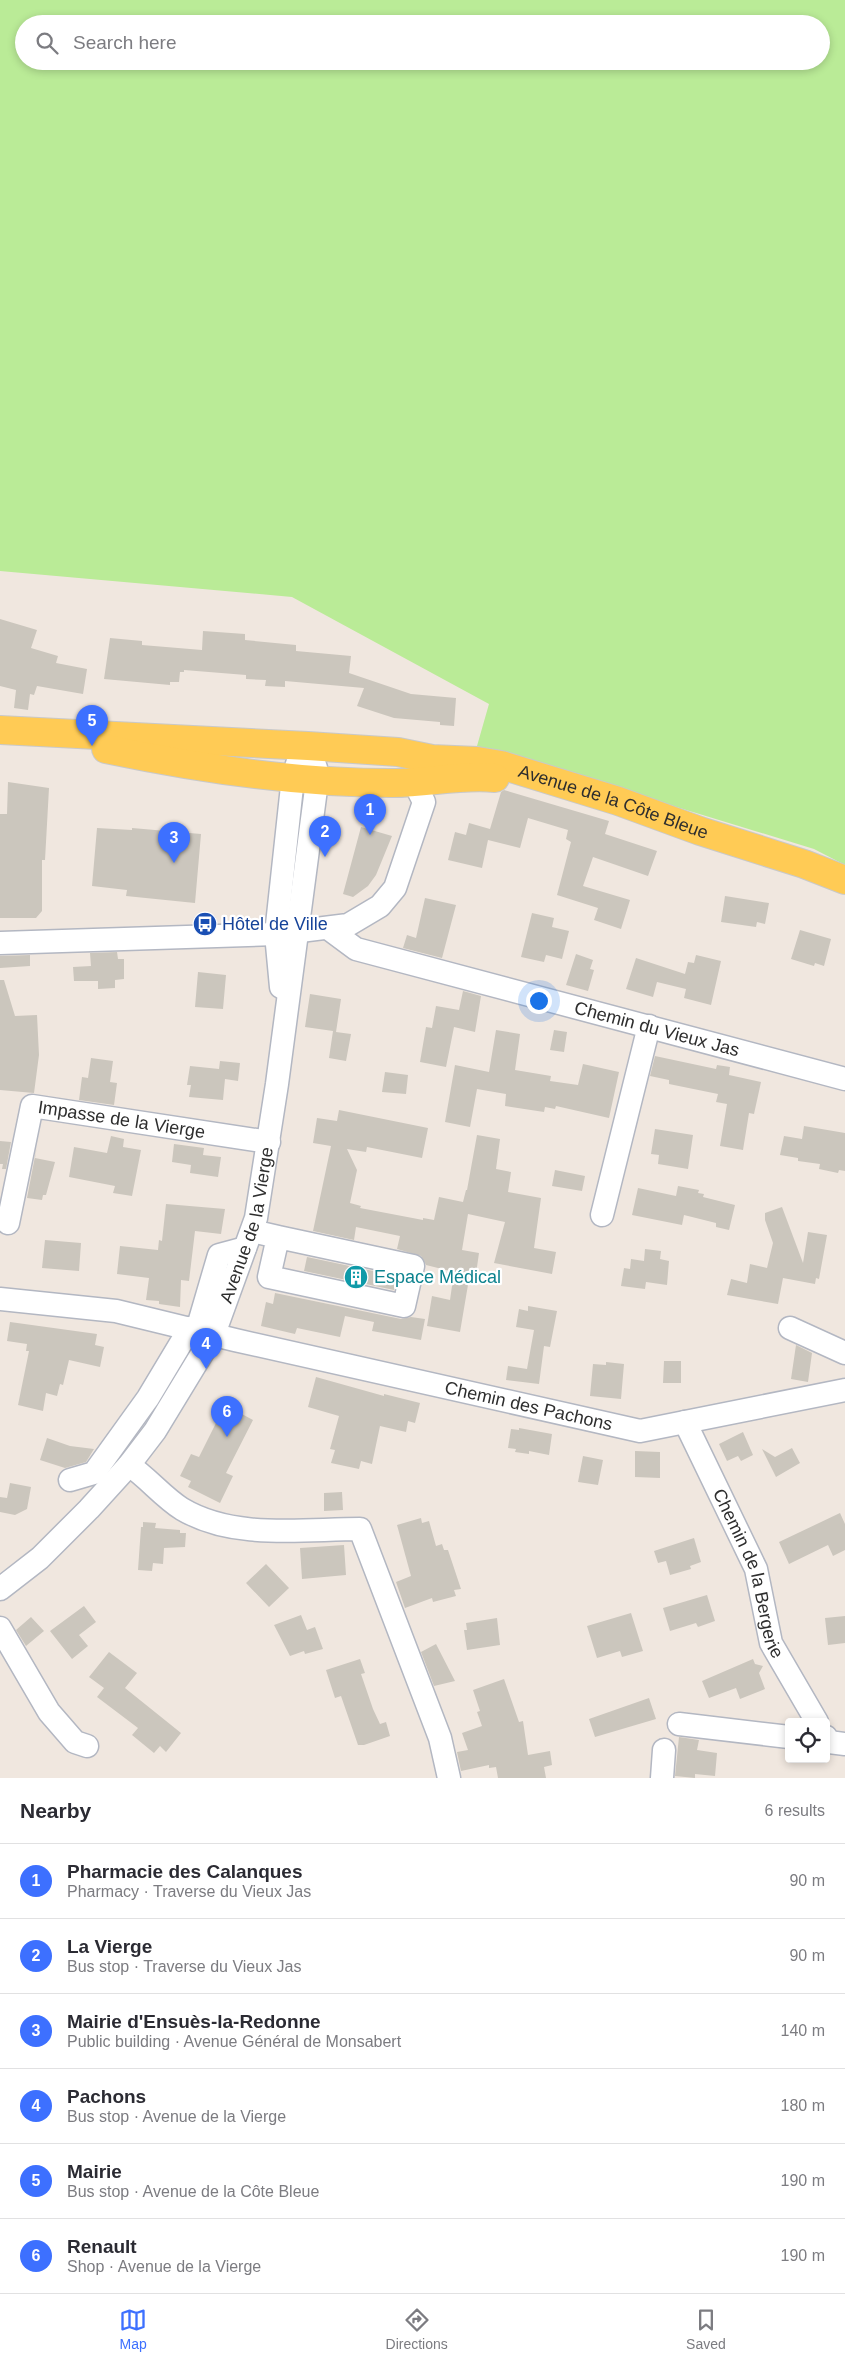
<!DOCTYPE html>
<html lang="en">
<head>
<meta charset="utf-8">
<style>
	:root { --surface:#fff; --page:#f7f7f7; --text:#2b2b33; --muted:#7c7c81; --line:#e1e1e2; --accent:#3d70ff }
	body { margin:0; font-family:Arial,sans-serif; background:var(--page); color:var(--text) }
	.controls { position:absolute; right:15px; bottom:15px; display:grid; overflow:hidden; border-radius:5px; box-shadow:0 2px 8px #0003 }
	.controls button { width:45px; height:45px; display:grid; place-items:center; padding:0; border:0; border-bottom:1px solid var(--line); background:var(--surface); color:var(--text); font:25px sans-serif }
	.you { position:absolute; left:538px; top:1000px; width:18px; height:18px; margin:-12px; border:4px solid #fff; border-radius:50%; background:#1a73e8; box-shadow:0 0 0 8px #1a73e833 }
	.badge { display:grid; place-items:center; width:32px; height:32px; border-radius:50%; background:var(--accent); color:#fff; font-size:16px; font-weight:700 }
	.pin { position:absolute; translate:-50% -41px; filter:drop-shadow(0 1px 2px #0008) }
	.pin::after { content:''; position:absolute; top:26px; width:18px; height:15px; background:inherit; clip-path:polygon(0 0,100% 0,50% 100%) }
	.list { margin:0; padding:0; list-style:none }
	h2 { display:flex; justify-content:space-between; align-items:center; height:65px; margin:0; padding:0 20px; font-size:21px }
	h2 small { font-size:16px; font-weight:400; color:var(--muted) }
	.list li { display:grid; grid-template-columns:32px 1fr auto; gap:15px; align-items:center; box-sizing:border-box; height:75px; padding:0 20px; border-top:1px solid var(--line) }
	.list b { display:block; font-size:19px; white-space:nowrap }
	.list p { margin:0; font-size:16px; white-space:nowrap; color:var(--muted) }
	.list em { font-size:16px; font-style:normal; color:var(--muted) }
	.icon { flex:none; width:28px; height:28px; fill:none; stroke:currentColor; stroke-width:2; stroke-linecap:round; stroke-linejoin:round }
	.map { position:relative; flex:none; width:845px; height:1778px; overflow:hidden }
	.search { position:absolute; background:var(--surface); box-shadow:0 2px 8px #0003; left:15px; right:15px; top:15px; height:55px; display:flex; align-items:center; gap:12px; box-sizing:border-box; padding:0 18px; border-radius:28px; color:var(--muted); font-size:19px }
	.sheet { height:515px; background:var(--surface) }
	nav { display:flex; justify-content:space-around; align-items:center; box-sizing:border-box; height:70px; border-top:1px solid var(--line); background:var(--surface); font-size:14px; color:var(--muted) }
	nav a { display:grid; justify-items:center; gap:2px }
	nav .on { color:var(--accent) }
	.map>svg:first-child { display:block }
	.green { fill:#baeb97; fill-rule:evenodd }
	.building { fill:#cbc6bd }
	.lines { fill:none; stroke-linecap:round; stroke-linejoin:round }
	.minor-casing { stroke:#b3b7c2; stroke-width:25 }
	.major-casing { stroke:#c9c9c9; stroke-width:30 }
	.minor { stroke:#fff; stroke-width:22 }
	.major { stroke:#ffcb55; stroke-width:28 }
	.labels { text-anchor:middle; stroke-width:4.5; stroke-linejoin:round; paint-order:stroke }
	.street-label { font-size:18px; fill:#2e2e2e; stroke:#fff }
	.transit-label { font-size:18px; fill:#164399; stroke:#fff; text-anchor:start }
	.culture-label { font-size:18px; fill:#0d838f; stroke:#fff; text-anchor:start }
</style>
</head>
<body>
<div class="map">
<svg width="845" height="1778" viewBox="0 0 845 1778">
	<rect width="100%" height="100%" fill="#f0e7df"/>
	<path class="green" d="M0 0H845V865L814 849 477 746 489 704 292 597 0 571ZM24 24H821V61H24Z"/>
	<path class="building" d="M0 619 37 630 31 648 58 656 56 663 87 669 83 694 37 686 34 695 30 694 28 710 14 708 16 690 0 686Z
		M203 631 245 634V640L296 645V651L351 656 349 673 411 694 456 698 454 726 440 725V722L394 718 357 706 364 688 285 681V687L265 686 266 680 246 679V675L184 670V672H180L179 682H170V685L104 679 110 638 142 641V645L202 650Z
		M8 782 49 788 45 860H42V911L36 918H0V814H7Z
		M504 790 609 821 605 834 657 851 648 876 593 857 583 886 630 900 621 929 594 920 598 908 557 895 571 842 566 839 568 830 528 818 520 848 488 840 482 868 448 860 455 832 466 835 469 823 490 829 501 792Z
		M361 827 392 836 376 875 368 886 353 897 343 894Z
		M97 828 132 830V828L201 834 195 903 126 896 127 890 92 886Z
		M725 896 769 903 765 924 757 922 756 927 721 922Z
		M425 898 456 905 442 958 403 948 407 935 416 938Z
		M532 913 554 918 552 927 569 931 562 959 546 955 544 962 521 957Z
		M800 930 831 939 824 966 815 963 814 966 791 959Z
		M117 952 118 959H124V979L115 980V988L98 989V981H74L73 967 91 966 90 953Z
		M576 954 593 960 590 969 594 970 588 991 566 985Z
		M30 955V966L0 968V956Z
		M696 955 721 961 711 1005 684 998 686 989 657 982 653 997 626 989 636 958 685 974 688 962 694 963Z
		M198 972 226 975 223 1009 195 1007Z
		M0 980H4L15 1016 37 1015 39 1055 34 1093 0 1090Z
		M463 991 481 996 475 1032 454 1027 446 1067 420 1062 426 1027 432 1028 436 1006 459 1010Z
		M310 994 341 999 336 1032 351 1034 346 1061 329 1058 333 1031 305 1027Z
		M496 1030 520 1034 515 1070 551 1076 550 1081 578 1085 583 1064 619 1072 609 1118 556 1106 555 1109 545 1107 544 1112 505 1106 506 1094 477 1089 470 1127 445 1122 455 1065 489 1072Z
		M554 1030 567 1032 564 1052 550 1050Z
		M655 1056 716 1069 717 1065 730 1067 729 1075 761 1082 754 1114 749 1113 743 1150 720 1146 727 1104 716 1102 718 1094 669 1084V1080L650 1076Z
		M91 1058 113 1061 110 1082 117 1083 114 1105 79 1100 82 1077 88 1078Z
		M220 1061 240 1063 238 1081 225 1079 223 1100 189 1097 191 1085H187L190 1066 219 1069Z
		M385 1072 408 1075 406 1094 382 1092Z
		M339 1110 428 1128 422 1158 367 1147 366 1152 347 1149 357 1170 350 1203 361 1206 360 1208 423 1220V1218L434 1220 439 1197 463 1202 466 1190H467L477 1135 500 1139 496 1169 511 1172 508 1192 541 1198 534 1248 556 1252 552 1274 494 1263 505 1222 468 1214 462 1250 479 1253 476 1274 470 1273 460 1332 427 1326 432 1296 450 1300 454 1272 426 1265 421 1256 397 1249 400 1236 356 1227 354 1240 313 1231 331 1146 313 1143 317 1118 337 1121Z
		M804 1126 845 1133V1171L839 1170 838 1173 819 1169 820 1164 798 1161V1158L780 1155 784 1136 802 1139Z
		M655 1129 693 1135 688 1169 658 1164 659 1155 651 1154Z
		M111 1136 124 1139 123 1147 141 1150 132 1196 113 1193 115 1186 69 1177 74 1147 107 1153Z
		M0 1141 11 1142 6 1169H2L3 1164H0Z
		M174 1144 204 1148 203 1155 221 1157 218 1177 190 1173 191 1165 172 1162Z
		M37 1146 35 1158 55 1162 46 1195H43L42 1200 27 1198Z
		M555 1170 585 1176 582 1191 552 1186Z
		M678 1186 699 1190 698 1193 704 1194 703 1197 735 1205 729 1230 716 1227V1223L684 1215 682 1225 632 1215 638 1188 676 1196Z
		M166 1204 225 1209 221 1234 195 1231 189 1281 181 1280 180 1307 159 1304V1301L146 1300 149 1278 117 1274 120 1246 158 1250 159 1240 162 1241Z
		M782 1207 803 1263 808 1232 827 1235 819 1279 816 1278 815 1284 783 1278 778 1304 727 1295 731 1279 747 1283 750 1264 767 1268 773 1243 765 1220V1213Z
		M45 1240 81 1243 79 1271 42 1268Z
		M645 1249 661 1251 660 1259 669 1261 667 1285 646 1282 645 1289 621 1286 624 1268 630 1269 631 1259 644 1261Z
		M307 1257 397 1276 394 1290 304 1271Z
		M275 1293 401 1319 411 1317 425 1319 421 1340 372 1331 374 1322 345 1316 340 1337 297 1328 295 1334 261 1326 266 1302 273 1304Z
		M528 1306 557 1311 550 1347 544 1346 539 1384 506 1380 508 1366 527 1369 534 1330 516 1327 519 1309 528 1311Z
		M10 1322 97 1334 95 1345 104 1347 100 1367 69 1360 63 1385 60 1384 57 1396 46 1393 43 1411 18 1405 29 1351H26L27 1344 7 1341Z
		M796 1345 812 1353 808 1382 791 1379Z
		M664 1361H681V1383H663Z
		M606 1362 624 1364 621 1399 590 1396 593 1364 606 1365Z
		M316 1377 384 1396V1394L420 1403 415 1423 408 1421 406 1432 380 1426 372 1464 361 1461 359 1469 331 1463 335 1450 330 1449 339 1416 308 1407Z
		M225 1405 253 1420 226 1473 233 1476 220 1503 188 1487 191 1481 180 1476 191 1454 199 1457Z
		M519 1428 552 1434 549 1455 529 1451V1454L515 1452 516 1449 508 1448 511 1429 519 1430Z
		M743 1432 753 1455 741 1461 738 1456 727 1461 719 1444Z
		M47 1438 70 1446 94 1449 86 1462 65 1468 40 1460Z
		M792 1448 800 1463 776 1477 762 1449 775 1457Z
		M635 1451 660 1452V1478L635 1477Z
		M583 1456 603 1460 598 1485 578 1482Z
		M10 1483 31 1487 27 1509 15 1515 0 1512V1497L7 1498Z
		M342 1492 343 1510 324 1511V1493Z
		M840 1513 845 1524V1550L833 1556 828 1545 789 1564 779 1542Z
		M421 1518 422 1523 429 1521 436 1546 442 1544 444 1550H448L461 1589 454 1590 456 1596 433 1602 432 1598 405 1608 396 1582 411 1576 397 1525Z
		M143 1522 156 1523 155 1528 180 1530V1533H186L185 1547 164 1548 163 1564 153 1563 152 1571 138 1570 141 1527H143Z
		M694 1538 701 1562 690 1566 691 1569 670 1575 666 1561 658 1563 654 1551Z
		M344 1545 346 1575 302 1579 300 1548Z
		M266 1564 289 1588 269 1607 246 1583Z
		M707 1595 715 1621 698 1627 696 1623 670 1631 663 1608Z
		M84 1606 96 1622 79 1635 88 1646 72 1659 50 1631Z
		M631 1613 643 1651 622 1657 620 1651 597 1658 587 1626Z
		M301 1615 307 1630 315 1627 323 1649 305 1654 304 1651 290 1656 274 1625Z
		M845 1616V1643L828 1645 825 1618Z
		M31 1617 44 1631 26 1646 16 1630Z
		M497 1618 500 1645 467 1650 464 1630H467L466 1623Z
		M436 1644 455 1681 434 1686 421 1652Z
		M109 1652 137 1673 125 1688 181 1733 166 1752 160 1746 154 1753 132 1735 138 1728 97 1697 104 1688 89 1677Z
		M360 1659 365 1673 361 1674 373 1709 380 1724 386 1722 390 1736 364 1745H358L341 1696 335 1698 326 1670Z
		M753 1659 755 1664 763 1666 759 1673 765 1689 740 1699 736 1688 709 1698 702 1681Z
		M504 1679 519 1722 523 1721 528 1755 550 1751 552 1765 544 1767 546 1778H498L496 1767 489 1768V1765L461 1771 457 1752 468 1750 462 1733 482 1726 477 1712 480 1711 473 1690Z
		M649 1698 656 1719 595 1737 589 1719Z
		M679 1737 699 1740 697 1750 717 1753 715 1776 695 1774V1778L675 1776Z"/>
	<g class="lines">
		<g class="minor-casing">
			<g id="minor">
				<path id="s1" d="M329 929 356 949 845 1079"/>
				<path d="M0 943 276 934 348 925 380 906 395 888 424 802 414 782"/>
				<path d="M281 987 276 934 293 777 297 764"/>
				<path d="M602 1215 649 1026"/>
				<path id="s2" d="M8 1223 32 1106 269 1142"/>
				<path d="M252 1231 278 1237 269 1277 404 1306 413 1266 278 1237"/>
				<path id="s3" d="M0 1299 116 1311 235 1340 640 1431 845 1390"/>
				<path d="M790 1328 845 1353"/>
				<path d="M197 1330 219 1255 245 1248"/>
				<path id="s4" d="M685 1422 756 1569 771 1643 817 1722"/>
				<path d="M129 1465C148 1478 163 1497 182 1509 234 1540 303 1529 360 1529L440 1738 449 1778"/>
				<path d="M70 1480 94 1473 148 1398 190 1328"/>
				<path id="s5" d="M0 1589 40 1558 89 1509 129 1465 155 1431 214 1334 256 1218 277 1084 316 789V768L308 746"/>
				<path d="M0 1628 49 1712 75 1742 87 1746"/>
				<path d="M679 1724 789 1737"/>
				<path d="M826 1737 829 1742 845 1744"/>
				<path d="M662 1778 664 1750"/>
			</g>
		</g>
		<g class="major-casing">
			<g id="major">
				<path id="s6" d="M0 730 308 746 398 752 432 759 477 761 501 765 618 801 700 831 804 864 845 880"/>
				<path d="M106 749C197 768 296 783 389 783 424 784 460 774 495 778"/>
			</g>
		</g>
		<use href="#minor" class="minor"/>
		<use href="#major" class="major"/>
	</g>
	<defs>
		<g id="bus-disc" transform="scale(1.25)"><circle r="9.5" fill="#1a4fb4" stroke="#fff"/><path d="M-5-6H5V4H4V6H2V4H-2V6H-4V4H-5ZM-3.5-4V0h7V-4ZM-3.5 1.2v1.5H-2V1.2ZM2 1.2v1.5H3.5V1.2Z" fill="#fff"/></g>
		<g id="building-disc" transform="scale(1.25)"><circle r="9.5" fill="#0f9aa8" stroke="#fff"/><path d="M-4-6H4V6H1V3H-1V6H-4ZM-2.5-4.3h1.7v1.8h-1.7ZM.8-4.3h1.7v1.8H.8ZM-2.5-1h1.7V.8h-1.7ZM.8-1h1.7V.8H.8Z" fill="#fff"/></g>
	</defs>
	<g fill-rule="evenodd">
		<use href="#bus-disc" x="205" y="924"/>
		<use href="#building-disc" x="356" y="1277"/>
	</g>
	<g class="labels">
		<g class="street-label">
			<text dy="6" stroke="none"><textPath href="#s6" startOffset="621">Avenue de la Côte Bleue</textPath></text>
			<text dy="6" stroke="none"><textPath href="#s1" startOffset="345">Chemin du Vieux Jas</textPath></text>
			<text dy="6" stroke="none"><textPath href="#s2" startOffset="210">Impasse de la Vierge</textPath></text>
			<text dy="6" stroke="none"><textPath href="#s5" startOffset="450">Avenue de la Vierge</textPath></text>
			<text dy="6" stroke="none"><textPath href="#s3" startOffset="540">Chemin des Pachons</textPath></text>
			<text dy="6" stroke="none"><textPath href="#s4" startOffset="165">Chemin de la Bergerie</textPath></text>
		</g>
		<g class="transit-label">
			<text x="222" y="930">Hôtel de Ville</text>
		</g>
		<g class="culture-label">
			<text x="374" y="1283">Espace Médical</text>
		</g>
	</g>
</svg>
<div class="controls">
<button><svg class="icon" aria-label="locate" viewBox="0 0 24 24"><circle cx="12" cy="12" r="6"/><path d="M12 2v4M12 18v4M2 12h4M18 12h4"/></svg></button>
</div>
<div class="you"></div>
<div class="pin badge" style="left:370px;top:835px">1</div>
<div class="pin badge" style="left:325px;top:857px">2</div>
<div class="pin badge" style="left:174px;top:863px">3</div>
<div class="pin badge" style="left:206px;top:1369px">4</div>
<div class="pin badge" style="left:92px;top:746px">5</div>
<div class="pin badge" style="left:227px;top:1437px">6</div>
<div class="search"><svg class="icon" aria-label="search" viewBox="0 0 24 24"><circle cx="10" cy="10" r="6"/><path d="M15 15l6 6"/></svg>Search here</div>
</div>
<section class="sheet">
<h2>Nearby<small>6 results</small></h2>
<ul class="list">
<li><span class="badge">1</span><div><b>Pharmacie des Calanques</b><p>Pharmacy · Traverse du Vieux Jas</p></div><em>90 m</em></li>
<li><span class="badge">2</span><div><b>La Vierge</b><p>Bus stop · Traverse du Vieux Jas</p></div><em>90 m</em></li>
<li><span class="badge">3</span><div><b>Mairie d'Ensuès-la-Redonne</b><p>Public building · Avenue Général de Monsabert</p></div><em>140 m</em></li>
<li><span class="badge">4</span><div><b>Pachons</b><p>Bus stop · Avenue de la Vierge</p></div><em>180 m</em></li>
<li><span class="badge">5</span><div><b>Mairie</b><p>Bus stop · Avenue de la Côte Bleue</p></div><em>190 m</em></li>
<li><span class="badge">6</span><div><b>Renault</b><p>Shop · Avenue de la Vierge</p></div><em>190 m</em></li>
</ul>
</section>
<nav>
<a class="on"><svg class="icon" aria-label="map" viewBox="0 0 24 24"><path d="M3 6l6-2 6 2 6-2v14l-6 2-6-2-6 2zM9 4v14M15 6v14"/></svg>Map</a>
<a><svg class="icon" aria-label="directions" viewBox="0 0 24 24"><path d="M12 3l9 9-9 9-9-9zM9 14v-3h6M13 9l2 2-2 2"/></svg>Directions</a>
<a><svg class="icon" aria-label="saved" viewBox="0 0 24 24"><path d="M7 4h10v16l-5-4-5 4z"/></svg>Saved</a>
</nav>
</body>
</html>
